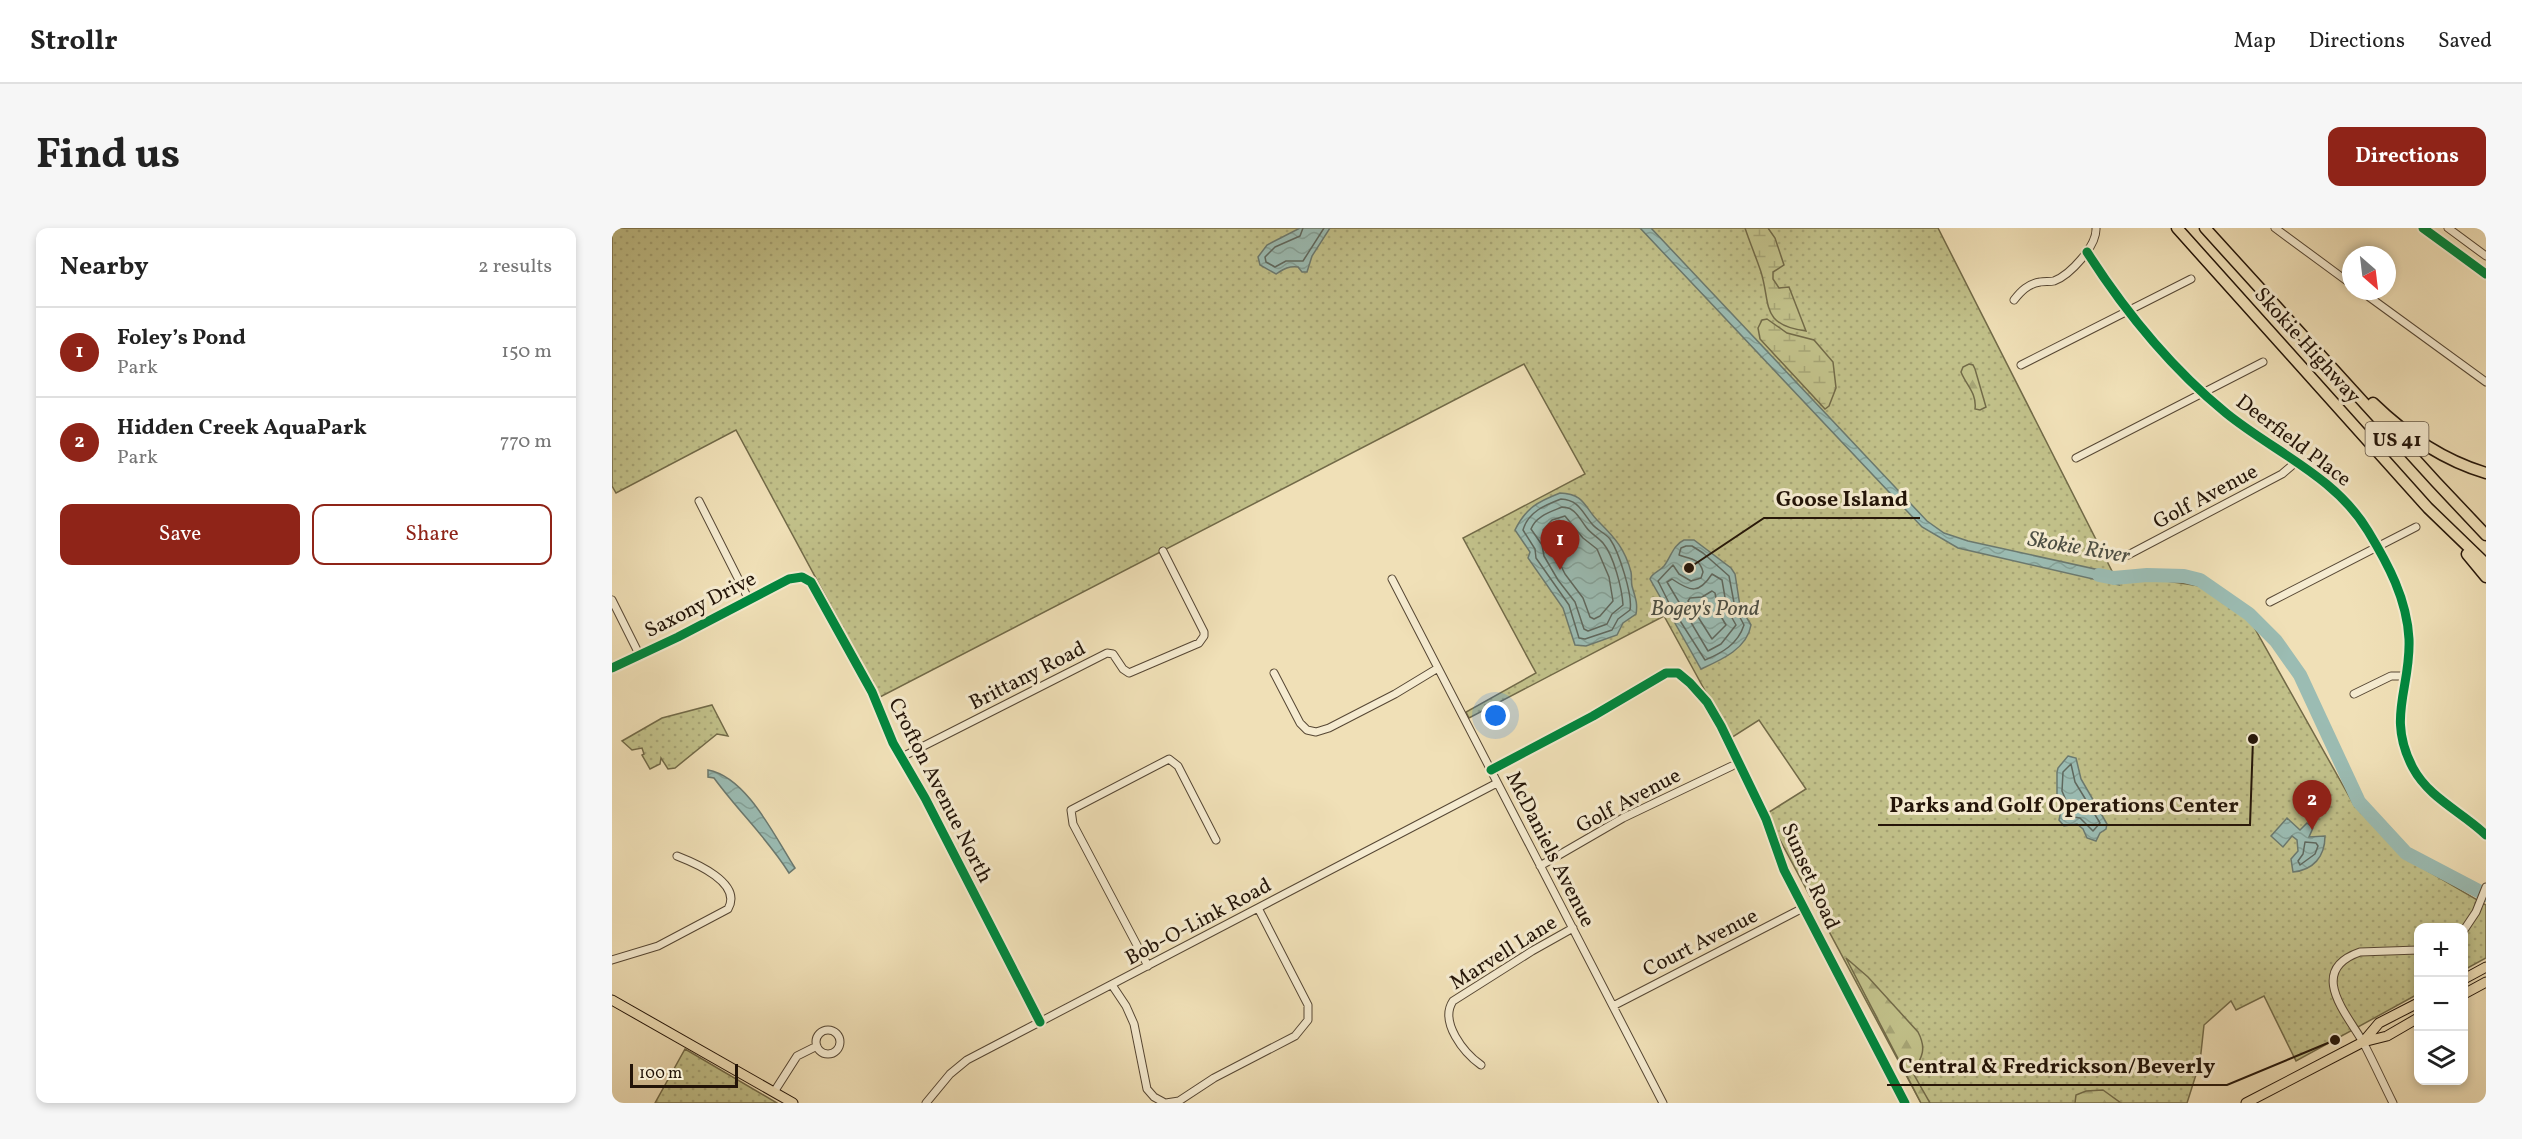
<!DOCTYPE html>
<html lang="en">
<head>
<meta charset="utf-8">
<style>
	:root { --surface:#fff; --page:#f6f6f6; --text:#222; --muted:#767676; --line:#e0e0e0; --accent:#8f2418 }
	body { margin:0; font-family:Vollkorn,serif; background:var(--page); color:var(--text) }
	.controls { position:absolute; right:18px; bottom:18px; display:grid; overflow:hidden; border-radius:12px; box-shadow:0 3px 9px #0003 }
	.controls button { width:54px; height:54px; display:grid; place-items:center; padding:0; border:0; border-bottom:2px solid var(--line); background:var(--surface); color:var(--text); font:30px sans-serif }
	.compass { position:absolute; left:1730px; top:18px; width:54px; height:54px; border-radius:50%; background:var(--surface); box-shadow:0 3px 9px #0003; rotate:152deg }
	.scale { position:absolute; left:18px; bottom:15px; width:108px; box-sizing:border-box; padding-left:6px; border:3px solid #231408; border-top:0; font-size:16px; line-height:21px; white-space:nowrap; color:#231408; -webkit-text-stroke:4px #f5ebd0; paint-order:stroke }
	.you { position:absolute; left:884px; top:488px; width:21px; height:21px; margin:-15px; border:4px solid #fff; border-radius:50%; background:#1a73e8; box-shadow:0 0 0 9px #1a73e833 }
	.badge { display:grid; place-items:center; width:39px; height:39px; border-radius:50%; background:var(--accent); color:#fff; font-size:20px; font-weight:700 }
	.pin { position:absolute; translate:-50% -50px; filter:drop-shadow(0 2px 3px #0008) }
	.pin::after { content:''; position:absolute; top:32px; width:21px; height:18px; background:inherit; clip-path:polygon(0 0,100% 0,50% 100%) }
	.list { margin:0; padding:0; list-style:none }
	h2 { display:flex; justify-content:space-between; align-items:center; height:78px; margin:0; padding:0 24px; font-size:26px }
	h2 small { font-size:20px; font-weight:400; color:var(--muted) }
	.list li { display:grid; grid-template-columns:39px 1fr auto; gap:18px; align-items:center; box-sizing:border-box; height:90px; padding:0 24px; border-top:2px solid var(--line) }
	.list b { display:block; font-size:22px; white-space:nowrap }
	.list p { margin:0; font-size:20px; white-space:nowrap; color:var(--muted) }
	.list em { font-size:20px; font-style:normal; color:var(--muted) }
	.actions { display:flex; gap:12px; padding:18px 24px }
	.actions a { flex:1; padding:14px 0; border:2px solid var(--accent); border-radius:12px; text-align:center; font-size:21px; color:var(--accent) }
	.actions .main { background:var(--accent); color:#fff }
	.icon { flex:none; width:33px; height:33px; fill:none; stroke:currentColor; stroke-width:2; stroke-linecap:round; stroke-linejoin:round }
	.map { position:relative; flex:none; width:1874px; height:875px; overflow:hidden; border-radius:12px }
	header { display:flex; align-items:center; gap:36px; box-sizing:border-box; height:84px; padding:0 30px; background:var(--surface); border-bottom:2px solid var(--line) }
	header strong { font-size:28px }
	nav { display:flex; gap:33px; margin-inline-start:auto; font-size:21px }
	.intro { display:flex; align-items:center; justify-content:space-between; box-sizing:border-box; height:144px; padding:0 36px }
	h1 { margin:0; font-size:42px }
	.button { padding:15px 27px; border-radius:12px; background:var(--accent); color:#fff; font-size:21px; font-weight:700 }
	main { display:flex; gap:36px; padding:0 36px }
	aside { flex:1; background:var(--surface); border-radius:12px; box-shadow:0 3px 9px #0003 }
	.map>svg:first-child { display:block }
	.green { fill:url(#green-dots); stroke:#726a48; stroke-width:1.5 }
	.forest { fill:url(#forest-firs); stroke:#726a48; stroke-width:1.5 }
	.wetland { fill:url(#wetland-marsh); stroke:#726a48; stroke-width:1.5 }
	.water { fill:url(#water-waves); stroke:#6b796f; stroke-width:1.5 }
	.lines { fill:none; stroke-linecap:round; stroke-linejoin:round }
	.shore { stroke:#5f685e; stroke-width:1.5 }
	.river { stroke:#9bbcb3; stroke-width:14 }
	.minor-casing { stroke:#564734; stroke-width:9 }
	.major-casing { stroke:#231408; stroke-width:11 }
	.highway-casing { stroke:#231408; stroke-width:13 }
	.minor { stroke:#f5ebd0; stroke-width:7 }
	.major { stroke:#f0e0b7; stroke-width:9 }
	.highway { stroke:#f0e0b7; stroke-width:10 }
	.cycleway-casing { stroke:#f5ebd0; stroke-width:13 }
	.cycleway { stroke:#00873e; stroke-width:9 }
	.labels { text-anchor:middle; stroke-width:6; stroke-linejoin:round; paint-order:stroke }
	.shield { fill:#f5ebd0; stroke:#625444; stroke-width:1.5 }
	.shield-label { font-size:20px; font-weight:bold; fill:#231408 }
	.street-label { font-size:21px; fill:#231408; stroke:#f5ebd0 }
	.water-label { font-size:22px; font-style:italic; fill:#4d4f44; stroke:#f5ebd0 }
	.leader { fill:none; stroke:#231408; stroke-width:2 }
	.callout-dot { fill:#231408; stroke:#f5ebd0; stroke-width:2 }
	.callout-label { font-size:22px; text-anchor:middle; font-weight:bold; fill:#231408; stroke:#f5ebd0; stroke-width:6; stroke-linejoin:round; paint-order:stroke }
</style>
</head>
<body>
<header>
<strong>Strollr</strong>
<nav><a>Map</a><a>Directions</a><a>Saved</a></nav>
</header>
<div class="intro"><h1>Find us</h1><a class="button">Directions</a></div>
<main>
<aside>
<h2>Nearby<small>2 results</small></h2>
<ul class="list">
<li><span class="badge">1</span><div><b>Foley’s Pond</b><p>Park</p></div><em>150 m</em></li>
<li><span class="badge">2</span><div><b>Hidden Creek AquaPark</b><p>Park</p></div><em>770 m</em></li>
</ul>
<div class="actions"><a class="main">Save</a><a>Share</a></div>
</aside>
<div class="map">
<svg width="1874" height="875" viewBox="0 0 1874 875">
	<defs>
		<pattern id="green-dots" width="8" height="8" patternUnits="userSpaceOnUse" patternTransform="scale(1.5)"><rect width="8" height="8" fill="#c1c089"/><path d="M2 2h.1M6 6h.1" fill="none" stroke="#a6a475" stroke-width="1.8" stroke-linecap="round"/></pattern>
		<pattern id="forest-firs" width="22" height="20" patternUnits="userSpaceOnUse" patternTransform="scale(1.5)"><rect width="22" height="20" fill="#c1c089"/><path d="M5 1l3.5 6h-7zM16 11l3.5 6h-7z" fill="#a6a475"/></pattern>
		<pattern id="wetland-marsh" width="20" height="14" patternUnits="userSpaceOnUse" patternTransform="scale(1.5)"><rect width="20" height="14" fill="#c1c089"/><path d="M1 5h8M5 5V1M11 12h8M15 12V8" fill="none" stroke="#a6a475"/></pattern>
		<pattern id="water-waves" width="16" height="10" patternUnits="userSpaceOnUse" patternTransform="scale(1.5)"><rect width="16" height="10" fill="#9bbcb3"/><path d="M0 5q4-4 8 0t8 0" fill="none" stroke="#85a198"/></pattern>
	</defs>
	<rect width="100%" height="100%" fill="#f0e0b7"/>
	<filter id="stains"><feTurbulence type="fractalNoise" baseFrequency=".00333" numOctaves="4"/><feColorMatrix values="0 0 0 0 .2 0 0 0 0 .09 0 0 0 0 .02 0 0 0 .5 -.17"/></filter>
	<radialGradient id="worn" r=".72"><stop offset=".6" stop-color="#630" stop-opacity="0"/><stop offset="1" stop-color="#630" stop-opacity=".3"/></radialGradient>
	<path class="green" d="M0 0H1326L1501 345 1588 358 1638 392 1742 577 1790 628 1874 677V730L1852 742V700H1806V766L1684 833 1652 768 1624 782 1619 773 1592 797 1588 834 1575 875H1309L1154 586 1194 561 1147 492 1119 510 1052 388 857 490 854 484 924 445 851 310 973 246 912 136 268 469 124 202 4 265 0 258Z
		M100 477 116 508 105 506 63 540 56 541 49 530 48 536 38 541 30 527 32 526 30 520 20 522 10 513 50 490Z
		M73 821 165 875H43Z"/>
	<path class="forest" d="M1357 136 1361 137 1363 141 1374 179 1368 182 1363 181C1365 165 1354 157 1349 144L1351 139Z
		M1234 730 1256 749 1306 804C1315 821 1310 829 1301 845L1318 875H1309Z
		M1491 862 1509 875H1463L1464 867 1474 863Z"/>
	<path class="wetland" d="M1133 0H1156L1163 10 1172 37 1161 44V51L1167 60 1177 59 1194 103C1148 97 1159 76 1149 44 1144 29 1138 15 1133 0Z
		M1155 91 1175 105 1202 112 1221 134 1224 160 1217 178 1213 181 1148 111 1146 100 1150 92Z"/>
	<path class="water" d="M688 0H718L700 28 695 44H690L686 39C676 38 672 41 664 46L648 37 646 29 655 17Z
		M1028 0H1039L1315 293 1332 305 1356 313 1501 345 1507 357 1346 320 1310 299Z
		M948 265C974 266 972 280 987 294 1003 310 1013 321 1019 344 1020 349 1019 354 1020 358 1023 369 1026 375 1024 386L1011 395 1005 407 974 418 963 417 951 380 916 330 918 324 903 302C914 280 925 274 948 265Z
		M1072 312H1082L1119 340 1123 346 1128 378 1139 397C1135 421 1109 432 1089 441L1038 351C1041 344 1047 344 1052 338 1059 329 1061 317 1072 312Z
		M1456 528 1464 530 1469 551 1495 596 1494 601 1488 605 1484 613 1475 610 1471 601 1465 596 1452 598 1447 592 1450 578 1445 569V544L1446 540Z
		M96 542C135 549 163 609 183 640L177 645C156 611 126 583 102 550L96 549Z
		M1675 590 1688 602 1695 595 1701 600 1697 609 1713 608C1713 629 1701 642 1681 644L1679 631 1686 623 1685 612 1680 608 1671 619 1659 608Z"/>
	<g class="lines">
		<path class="shore" d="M691 0 688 8 663 19 653 29 654 34 663 39 674 33H691L712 0
			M949 271C967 272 970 284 980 296 985 302 993 305 998 311 1007 324 1021 368 1018 382L1006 391 1000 402 973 411 967 410 957 377 924 330 923 321 911 302C916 284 933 277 949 271Z
			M950 279C963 279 967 290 974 299 979 306 986 309 991 315 1002 328 1010 361 1011 377L1000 386 995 396 976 403 972 401 963 374 946 352 932 328 930 317 919 301C924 288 938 284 950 279Z
			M953 288 971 310 985 321 997 349 1001 373 988 388 982 391 978 389 971 370 953 346 931 302 940 292Z
			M1074 318H1080L1091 325 1117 348 1123 380 1132 397C1126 416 1110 425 1093 432L1058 377 1046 353 1061 337 1067 346 1079 353 1089 350 1091 344C1088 330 1077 331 1067 327L1069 320Z
			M1100 346 1110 352 1115 381 1124 397 1109 416 1096 423 1055 354 1060 351C1079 364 1087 366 1100 346Z
			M1100 363 1103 365 1107 385 1114 397 1100 411 1076 373 1078 370 1090 369Z
			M1459 536 1463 554 1488 595 1481 603 1468 590 1455 588 1456 577 1450 563 1451 544Z
			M1693 614 1704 615 1706 618 1703 626 1688 637 1686 633 1691 626Z"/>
		<path class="river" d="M1487 347 1502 350 1535 347 1572 348 1588 352 1637 386 1664 413 1688 447 1747 574 1794 625 1874 667"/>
		<g class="minor-casing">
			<path id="minor" d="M1663 0 1739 56
				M1836 0 1874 28
				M1475 24C1514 85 1558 139 1614 185 1662 224 1723 248 1756 303 1776 336 1795 371 1797 411 1799 461 1774 489 1801 540 1817 570 1850 584 1874 607
				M1749 63 1874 154
				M1402 72C1409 63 1416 56 1428 54 1432 53 1438 54 1442 53 1458 47 1485 18 1484 0
				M1409 137 1579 51
				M1464 230 1651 134
				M87 273 137 372
				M1516 327 1670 246 1684 234
				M780 351 1051 875
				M0 372 27 426
				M1658 374 1804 299
				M0 440 66 409 177 351 190 349 199 354 260 464 281 515 313 570 428 794
				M662 445 688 495 695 502 704 504 717 500 783 466 826 440
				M1742 466 1779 448H1793
				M290 529 495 425 501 426 511 441 517 445 587 415 592 408V404L551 323
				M879 542 981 488 1054 445H1066L1078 455 1095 474 1109 498 1154 591 1172 642 1293 875
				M928 638 1011 590 1120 538
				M1852 702 1864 684 1874 659
				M0 732 46 718 116 681C131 655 83 635 65 628
				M536 738 461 596 459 582 557 531 566 538 604 612
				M500 757 514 778 522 796 535 861 542 869 553 875
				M1001 778 1191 680
				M204 814a12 12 0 1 1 24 0a12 12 0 1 1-24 0Z
				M869 837C852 825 827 794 841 773L920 723 961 700
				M162 864 185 828 205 818
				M314 875 338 846 355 832 885 555
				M554 875 567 873 602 850 683 808 696 792V777L646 680
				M1781 875C1771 855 1762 835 1752 816 1737 788 1693 743 1748 724L1806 722"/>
		</g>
		<g class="major-casing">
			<path id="major" d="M1852 751 1874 739
				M1852 766 1874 754
				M0 772 181 875
				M1751 814 1767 795 1806 775
				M1634 875 1751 814 1775 808 1806 790"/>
		</g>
		<g class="highway-casing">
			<path id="highway" d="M1565 0 1816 280 1874 336
				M1593 0 1824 254 1874 307
				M1761 175C1793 206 1830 232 1874 245
				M1855 326 1874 349"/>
		</g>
		<use href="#minor" class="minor"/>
		<use href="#major" class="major"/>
		<use href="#highway" class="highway"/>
		<g class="cycleway-casing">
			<path id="cycleway" d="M1811 0 1874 46
				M1475 24C1514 85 1558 139 1614 185 1662 224 1723 248 1756 303 1776 336 1795 371 1797 411 1799 461 1774 489 1801 540 1817 570 1850 584 1874 607
				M0 440 66 409 177 351 190 349 199 354 260 464 281 515 313 570 428 794
				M879 542 981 488 1054 445H1066L1078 455 1095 474 1109 498 1154 591 1172 642 1293 875"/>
		</g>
		<use href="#cycleway" class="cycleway"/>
	</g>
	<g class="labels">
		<rect class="shield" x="1753.5" y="194" width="63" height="34" rx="4.5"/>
		<g class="shield-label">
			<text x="1785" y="218">US 41</text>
		</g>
		<g class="street-label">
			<text transform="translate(1696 117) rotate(48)" y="7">Skokie Highway</text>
			<text transform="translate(1682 212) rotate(37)" y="7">Deerfield Place</text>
			<text transform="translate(1593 268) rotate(-28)" y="7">Golf Avenue</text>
			<text transform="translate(88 376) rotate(-27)" y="7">Saxony Drive</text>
			<text transform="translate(415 447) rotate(-27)" y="7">Brittany Road</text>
			<text transform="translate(329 562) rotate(63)" y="7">Crofton Avenue North</text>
			<text transform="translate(1016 572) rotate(-28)" y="7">Golf Avenue</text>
			<text transform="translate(939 621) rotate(63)" y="7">McDaniels Avenue</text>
			<text transform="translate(1199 648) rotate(66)" y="7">Sunset Road</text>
			<text transform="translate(586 693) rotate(-28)" y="7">Bob-O-Link Road</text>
			<text transform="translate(1088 714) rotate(-27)" y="7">Court Avenue</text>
			<text transform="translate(891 724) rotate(-32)" y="7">Marvell Lane</text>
		</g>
		<g class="water-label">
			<text transform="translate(1467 318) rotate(10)" y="8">Skokie River</text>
			<text x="1093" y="387">Bogey's Pond</text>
		</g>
	</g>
	<path class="leader" d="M1077 340L1152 290H1308M1641 511L1638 597H1266M1723 812L1615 857H1275"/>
	<g class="callout-dot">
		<circle cx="1077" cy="340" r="6"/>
		<circle cx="1641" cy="511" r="6"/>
		<circle cx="1723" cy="812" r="6"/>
	</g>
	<g class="callout-label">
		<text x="1230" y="278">Goose Island</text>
		<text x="1452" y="584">Parks and Golf Operations Center</text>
		<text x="1445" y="845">Central &amp; Fredrickson/Beverly</text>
	</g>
	<rect width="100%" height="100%" filter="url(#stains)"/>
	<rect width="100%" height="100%" fill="url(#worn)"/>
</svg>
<div class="controls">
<button>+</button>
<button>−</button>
<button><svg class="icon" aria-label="layers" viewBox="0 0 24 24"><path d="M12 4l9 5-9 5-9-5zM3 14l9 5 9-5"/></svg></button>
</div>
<svg class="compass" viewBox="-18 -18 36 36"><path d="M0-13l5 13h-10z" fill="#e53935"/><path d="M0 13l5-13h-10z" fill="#767676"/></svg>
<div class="scale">100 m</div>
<div class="you"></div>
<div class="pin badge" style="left:948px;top:342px">1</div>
<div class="pin badge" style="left:1700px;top:602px">2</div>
</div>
</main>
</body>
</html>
